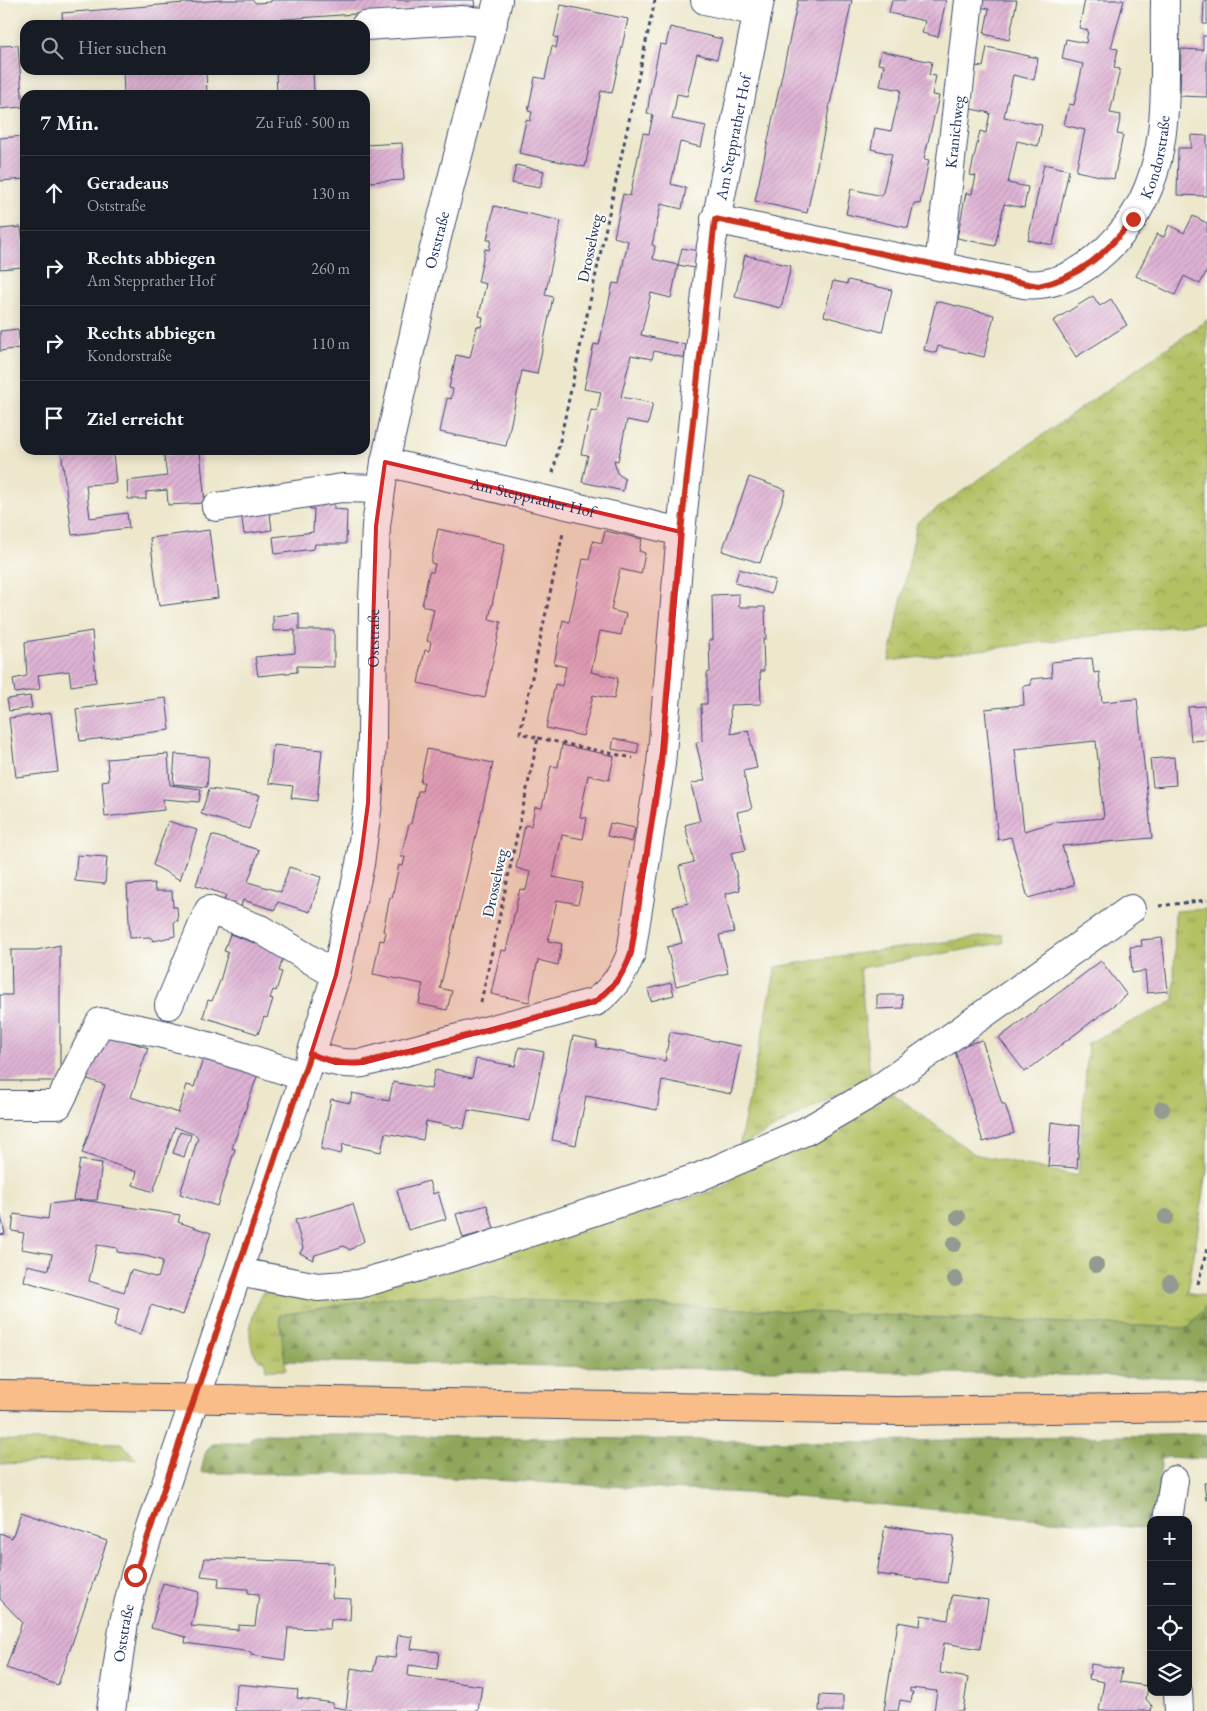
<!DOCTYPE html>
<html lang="de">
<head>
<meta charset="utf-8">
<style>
	:root { --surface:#171b24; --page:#242831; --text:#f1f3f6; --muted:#9ea1a6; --line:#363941 }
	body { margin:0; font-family:"EB Garamond",serif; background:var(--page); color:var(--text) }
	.controls { position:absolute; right:15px; bottom:15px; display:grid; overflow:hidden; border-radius:10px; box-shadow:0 2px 12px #0003 }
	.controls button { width:45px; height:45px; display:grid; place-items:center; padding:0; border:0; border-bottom:1px solid var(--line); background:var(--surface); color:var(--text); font:25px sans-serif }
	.stop { position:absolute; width:15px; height:15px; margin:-11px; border:4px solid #c8321e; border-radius:50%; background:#fff }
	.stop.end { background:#c8321e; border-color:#fff; box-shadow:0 1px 5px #0008 }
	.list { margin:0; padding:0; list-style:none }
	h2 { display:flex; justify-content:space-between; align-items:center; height:65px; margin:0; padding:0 20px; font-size:21px }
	h2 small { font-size:16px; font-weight:400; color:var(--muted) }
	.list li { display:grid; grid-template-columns:32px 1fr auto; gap:15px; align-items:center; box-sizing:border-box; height:75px; padding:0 20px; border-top:1px solid var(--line) }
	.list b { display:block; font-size:19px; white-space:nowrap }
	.list p { margin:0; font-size:16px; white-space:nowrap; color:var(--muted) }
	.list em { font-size:16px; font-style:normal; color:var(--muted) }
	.icon { flex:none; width:28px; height:28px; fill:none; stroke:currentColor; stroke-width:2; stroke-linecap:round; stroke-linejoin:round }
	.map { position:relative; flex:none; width:1207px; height:1711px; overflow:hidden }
	.search { position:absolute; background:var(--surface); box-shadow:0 2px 12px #0003; left:20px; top:20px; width:350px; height:55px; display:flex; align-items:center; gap:12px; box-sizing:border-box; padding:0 18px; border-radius:15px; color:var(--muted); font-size:19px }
	.panel { position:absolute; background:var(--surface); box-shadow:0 2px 12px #0003; left:20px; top:90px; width:350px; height:365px; border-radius:15px }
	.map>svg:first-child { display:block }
	.grass { fill:url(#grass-tufts); stroke:#687861 }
	.forest { fill:url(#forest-firs); stroke:#556b5c }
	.park { fill:url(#park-crowns); stroke:#687861 }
	.building { fill:url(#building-hatch); fill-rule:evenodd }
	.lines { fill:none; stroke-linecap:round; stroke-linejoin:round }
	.minor-casing { stroke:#3a4b6e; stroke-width:30 }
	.major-casing { stroke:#3a4b6e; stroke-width:30 }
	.path { stroke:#3a4b6e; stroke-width:3; stroke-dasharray:4 4; stroke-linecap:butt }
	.minor { stroke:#fff; stroke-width:28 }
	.major { stroke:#f8bd88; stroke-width:28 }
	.tree { fill:#939a91 }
	.route { stroke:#c8321e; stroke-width:6 }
	.marked { fill:#d62828; fill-opacity:0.2; stroke:#d62828; stroke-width:4; stroke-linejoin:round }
	.labels { text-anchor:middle; stroke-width:4; stroke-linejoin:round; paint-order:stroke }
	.street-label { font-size:16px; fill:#1b2f5e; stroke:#fdfcf7 }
</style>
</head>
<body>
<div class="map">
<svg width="1207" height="1711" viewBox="0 0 1207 1711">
	<defs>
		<pattern id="grass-tufts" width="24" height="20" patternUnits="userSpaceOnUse" patternTransform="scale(1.25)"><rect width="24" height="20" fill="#b4c164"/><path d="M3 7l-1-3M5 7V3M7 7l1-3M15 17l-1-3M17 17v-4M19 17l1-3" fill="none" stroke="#929d56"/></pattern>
		<pattern id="forest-firs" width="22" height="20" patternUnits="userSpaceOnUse" patternTransform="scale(1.25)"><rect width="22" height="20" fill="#8fa75a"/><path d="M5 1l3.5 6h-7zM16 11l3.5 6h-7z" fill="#74884e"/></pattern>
		<pattern id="park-crowns" width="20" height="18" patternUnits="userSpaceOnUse" patternTransform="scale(1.25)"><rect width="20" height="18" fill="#b4c164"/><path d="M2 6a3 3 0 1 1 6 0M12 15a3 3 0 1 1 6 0" fill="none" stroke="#929d56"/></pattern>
		<pattern id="building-hatch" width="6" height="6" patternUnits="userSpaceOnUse" patternTransform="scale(1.25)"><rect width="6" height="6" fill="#deb2d4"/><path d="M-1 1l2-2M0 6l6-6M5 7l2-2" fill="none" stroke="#be99b8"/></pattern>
	</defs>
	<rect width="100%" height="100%" fill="#fdfcf7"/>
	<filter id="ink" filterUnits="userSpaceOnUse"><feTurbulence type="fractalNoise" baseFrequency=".02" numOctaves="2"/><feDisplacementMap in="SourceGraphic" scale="10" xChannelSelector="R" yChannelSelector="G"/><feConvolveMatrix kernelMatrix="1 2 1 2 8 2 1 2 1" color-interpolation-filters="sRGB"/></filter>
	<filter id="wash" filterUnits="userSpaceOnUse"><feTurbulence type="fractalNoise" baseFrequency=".0096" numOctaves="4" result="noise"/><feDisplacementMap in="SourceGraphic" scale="20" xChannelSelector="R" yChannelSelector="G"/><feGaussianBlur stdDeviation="1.12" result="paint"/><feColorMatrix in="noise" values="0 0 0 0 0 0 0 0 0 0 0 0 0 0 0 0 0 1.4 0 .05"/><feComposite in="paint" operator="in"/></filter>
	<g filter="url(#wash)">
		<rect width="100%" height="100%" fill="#ede7cc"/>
		<path class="grass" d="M1207 909V1171L1188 1292 1207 1297V1306L1187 1328 405 1295 280 1315 286 1370H266L265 1360H259C241 1339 254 1309 265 1288L335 1295 626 1207 633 1217 726 1186 738 1172 891 1092 974 1154 1078 1176 1088 1043 1174 1001 1175 911Z
			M1002 934 1003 943 860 968 870 1076 739 1147 776 967 832 957Z
			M0 1440 122 1443 136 1459 0 1464Z"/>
		<path class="forest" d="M405 1295 1187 1328 1207 1306V1378L285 1361 279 1315Z
			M260 1434 860 1442 1207 1434V1459L1162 1457 1155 1520H1151V1529L762 1494 376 1474 201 1473 205 1454 210 1445 220 1442H247L253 1436Z"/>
		<path class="park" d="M1207 320V622L889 661 917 523Z"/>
		<g id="blocks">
			<path class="building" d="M221 0H252L256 3 271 2V0H474L475 8 438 11 437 8 272 20 273 24 258 25H63L62 13Z
				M798 0H852L807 213 755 201Z
				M892 0H946L938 37 922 33 925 21 889 13Z
				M978 0H1017L1009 40 984 34 989 9 976 6Z
				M1085 0H1124L1111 48 1118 49 1114 68 1120 69 1110 113 1121 115 1117 134 1123 135 1114 179 1076 171 1085 130 1064 125 1069 104 1074 105 1083 64 1062 59 1066 39 1086 43 1088 30 1079 28Z
				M1204 0H1207V24H1203Z
				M561 5 628 19 612 93 601 91 585 167 519 153 526 120 530 121 532 112 528 111 535 77 545 79 552 46 556 48 558 38 554 37Z
				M670 27 722 39 717 59 697 54 687 96 677 94 675 106 672 119 706 126 701 147 680 142 671 184 686 188 682 209 661 204 652 245 655 246 653 259 678 265 671 298 651 293 641 335 686 345 684 358 654 351 652 359 631 355 621 397 653 403 648 424 627 420 618 461 614 460 617 473 625 479 623 491 582 482 588 455 581 454 591 410 597 411 601 392 584 389 594 344 599 345 613 283 619 284 628 241 614 237 623 194 630 196 643 133 649 134 653 115 647 114 651 88 660 44 666 45Z
				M1203 36H1207V97L1180 96 1181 49 1203 50Z
				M18 45 23 107 0 109V46Z
				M987 47 1038 58 1034 80 1013 75 1004 117 1042 125 1038 146 1017 141 1008 183 1028 187 1024 208 1004 204 995 246 957 238 966 193 972 194 976 176 970 175 980 131 986 133 990 113 967 108 976 66 983 67Z
				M881 51 932 62 929 75 936 76 932 95 939 96 924 159 929 160 920 204 914 203 908 228 846 214 851 189 882 196 892 154 871 149 875 128 891 131 901 90 880 86 884 65 878 64Z
				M123 70H206L207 95H124Z
				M276 70H313L314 93 334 92V95H277Z
				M1191 135 1207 136V196L1177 195 1178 148H1191Z
				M25 136V179L0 181V138Z
				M402 143 404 180 365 182V145Z
				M1044 164 1069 170 1053 245 1028 240Z
				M516 165 544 171 540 188 512 183Z
				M494 206 561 221 545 295 553 297 537 374 522 371 506 446 440 432 447 398 451 399 453 389 449 388 456 355 470 358 477 326 481 327 483 317 479 316 486 284 478 282 485 249 489 250 491 240H487Z
				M1193 216 1207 223V270L1200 284 1184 276 1175 295 1136 276 1157 234 1164 237 1169 225 1184 233Z
				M21 227 25 260V277L23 267 0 269V229Z
				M682 248 699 251 695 268 678 265Z
				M745 255 791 266 781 308 735 297Z
				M848 280 892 290 882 332 824 316 833 281 847 284Z
				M1093 296 1100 306 1111 299 1127 325 1076 357 1053 321Z
				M936 301 994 315 984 357 938 346 936 353 924 350Z
				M18 329 20 348 0 351V331Z
				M61 450H102V454L113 453 116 483 86 485 90 518 127 513 129 528 72 535Z
				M200 451 205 503 168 505 167 490 146 492V499H128L127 481 167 476 164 456Z
				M749 477 786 490 760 563 722 551Z
				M334 496V509L347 510 346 544H315L314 549 275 554 273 537 313 532 314 509H310L308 501Z
				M269 507 272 530 244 534 241 511Z
				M438 529 505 544 489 619 501 622 485 698 418 683 425 650 429 651 431 642 427 641 434 609 422 606 429 572H433L435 564 431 563Z
				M209 530 218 598 159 606 150 538Z
				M605 531 642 539 639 551 645 553 641 574 620 569 611 610 626 614 621 635 600 631 591 672 618 678 614 699 593 695 583 736 546 728 555 684 562 686 566 667 554 664 563 620 569 622 583 559 589 560 593 541 602 543Z
				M739 569 775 580 771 594 735 583Z
				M739 594V607H765L766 639H763L764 671H760L761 704 730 705 731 734 748 730 757 768 743 771 752 809 737 812 746 850 731 853 740 890 725 894 734 932 719 935 728 973 676 986 667 947 682 943 673 907 688 903 679 866 694 862 685 825 700 821 691 784 705 780 696 743 702 741 701 704H707V673L710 672 709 640H713L712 595Z
				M299 613V630H334V667L297 666V672L258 676 255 657 295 653V630L273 631V616Z
				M92 631 96 682 71 686 69 671 38 675 40 689 15 693 13 679 27 676 25 642Z
				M1092 658 1094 673 1099 672 1102 702 1137 699 1152 838 1062 846 1074 885 1028 898 1011 837 998 840 985 709 1024 705 1023 686 1031 685V679L1052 677 1051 662ZM1096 741 1104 818 1056 822 1024 831 1015 749Z
				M30 696 32 708 9 711 7 699Z
				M166 698 170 730 80 741 76 709Z
				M1205 706 1207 740 1191 741 1188 707Z
				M51 713 58 772 16 777 9 718Z
				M614 738 639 744 637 754 612 749Z
				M273 745 322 750 317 801 291 798 293 786 269 783Z
				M562 745 614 756 609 780 588 775 580 817 587 818 583 839 562 835 553 877 583 883 578 904 557 900 548 941 562 944 558 965 538 960 529 1002 491 994 501 950 506 951 520 889 526 890 530 872 516 868 525 825 531 826 535 807 542 808 551 766 558 767Z
				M427 749 493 763 440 988 452 991 447 1010 419 1004 423 984 373 974 380 940 384 941 386 932 383 931 390 897 392 898 399 865 403 866 405 857H401L409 824H411L418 791H422L424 782H420Z
				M168 754 170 785 201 789 199 802 163 799 164 810 105 817 102 781 109 780 107 759Z
				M175 754 209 757 207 787 173 784Z
				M1174 757 1176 785 1153 787 1150 759Z
				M209 789 260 795 249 829 201 814Z
				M168 821 197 830 180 880 153 865Z
				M610 823 635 828 632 842 607 836Z
				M212 835 259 850 248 882 281 892 289 867 321 877 310 912 278 902 275 910 243 900 240 909 223 904 226 895 196 885Z
				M77 855 107 857 105 884 75 881Z
				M154 883 155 891H172L173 907H177L178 921H174L175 936 154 941 150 937 130 938 127 885Z
				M230 934 284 954 279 971 282 972 276 991 273 990 270 998 273 999 267 1018 264 1017 258 1034 203 1017 208 1000 212 1001 220 981 228 952 224 951Z
				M1162 938 1168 991 1147 993 1145 971 1132 973 1130 947 1142 946 1141 940Z
				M60 945V1081H0V995H12L11 950H37Z
				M1101 961 1127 995 1025 1072 999 1038Z
				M671 983 674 995 651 1001 648 989Z
				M877 995H902L903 1008 877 1009Z
				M101 1032 148 1048 131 1097 178 1113 187 1085 194 1087 205 1053 259 1071 232 1148 235 1149 217 1206 180 1194 198 1138 196 1135 175 1127 153 1192 133 1185 137 1172 82 1153 105 1085 85 1078Z
				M670 1032 741 1046 731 1094 662 1080 657 1110 586 1096 576 1145 552 1140 573 1036 597 1041 596 1047 665 1061Z
				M982 1040 1002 1104H1005L1014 1133 983 1142 954 1048Z
				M519 1047 544 1052 530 1121 468 1110 464 1129 426 1121 423 1140 385 1133 381 1152 343 1144 341 1154 321 1149 331 1099 350 1103 352 1093 389 1101 393 1082 431 1089 435 1070 472 1078 476 1059 515 1066Z
				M1051 1122 1080 1126 1077 1168 1048 1166Z
				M180 1132 191 1135 184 1157 173 1153Z
				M80 1160 102 1163 97 1200H73Z
				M429 1181 433 1194 438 1192 446 1219 408 1230 397 1190Z
				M83 1200 180 1215 178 1222 211 1233 183 1315 151 1305 141 1334 114 1326 119 1309 24 1281 27 1265 49 1270 52 1254 21 1249 24 1233 12 1231 14 1214 48 1219 50 1204ZM97 1245 117 1248V1252L146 1256 163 1261 158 1278 131 1270 124 1292 89 1281Z
				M353 1204 364 1241 350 1250 344 1246 315 1255 313 1260 300 1253 303 1248 295 1220Z
				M487 1205 494 1229 463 1238 456 1214Z
				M0 1211 5 1234 0 1235Z
				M1204 1483H1207V1500H1206Z
				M21 1512 107 1541 58 1685 6 1668 22 1622 0 1599V1533L12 1538Z
				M885 1526 954 1536 947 1583 877 1574Z
				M205 1558 333 1563 332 1598 351 1599 350 1620 331 1619 330 1629 288 1628 285 1660 251 1655V1652L185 1643 186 1637 151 1628 163 1583 199 1592 191 1626 238 1630V1625L255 1626 259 1594 248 1593V1589L218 1587 219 1578 201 1576Z
				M952 1595 988 1600 980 1649 944 1643 940 1673 968 1678 963 1711H934L937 1691 910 1688V1692H913L911 1702 900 1700 898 1711H884L898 1622 920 1626 921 1615 948 1620Z
				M398 1635 413 1637 411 1649 439 1652 437 1669 409 1665 408 1676 482 1686 478 1711H235L237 1684 298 1690 297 1698 333 1703V1707L346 1709 351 1668 373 1672 377 1656 395 1658Z
				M1091 1664 1122 1669 1120 1682 1148 1686 1146 1699 1152 1706 1151 1711H1099L1104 1682 1089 1679Z
				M820 1695 843 1696V1711H819Z"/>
		</g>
	</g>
	<g filter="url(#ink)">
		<use href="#blocks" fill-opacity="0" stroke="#3a4b6e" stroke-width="1"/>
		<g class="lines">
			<g class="minor-casing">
				<g id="minor">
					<path d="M705 0 757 12"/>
					<path d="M365 26 461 20 493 23"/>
					<path id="s1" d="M715 219 1024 284C1050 287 1077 275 1097 258 1179 190 1163 96 1165 0"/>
					<path id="s2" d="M939 265 969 0"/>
					<path id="s3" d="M385 462 681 532"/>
					<path d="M216 507 342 488 381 489"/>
					<path d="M169 1005 209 910 260 929 336 975"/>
					<path id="s4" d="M311 1054C329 1061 344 1065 363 1063L595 1002C613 989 624 974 631 953L661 764 681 532 711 246 760 0"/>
					<path d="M0 1105H58L100 1022C169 1032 238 1054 304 1077"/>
					<path d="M238 1272 318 1287 359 1284 464 1254 699 1177 806 1131 877 1090 1131 909"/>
					<path d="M1168 1520 1174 1480"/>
					<path d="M1178 1692 1179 1711"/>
					<path id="s5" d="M111 1711 124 1622 135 1575 304 1077 336 975 360 864 368 803 372 740 373 599 376 526 385 462 427 276 498 0"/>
				</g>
			</g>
			<g class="major-casing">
				<path id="major" d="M0 1395 896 1411 1207 1407"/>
			</g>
			<path class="path" d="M553 473 655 0
				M538 738 633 758
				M1159 906 1207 900
				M481 1002 538 738 520 733 563 533
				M1198 1284 1207 1249"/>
			<use href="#minor" class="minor"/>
			<use href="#major" class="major"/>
		</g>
		<g class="tree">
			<circle cx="1162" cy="1109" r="8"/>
			<circle cx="958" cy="1217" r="8"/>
			<circle cx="1166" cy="1217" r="8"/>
			<circle cx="954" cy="1244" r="8"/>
			<circle cx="1096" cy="1265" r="8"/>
			<circle cx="955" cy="1279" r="8"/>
			<circle cx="1170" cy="1283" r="8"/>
		</g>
	</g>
	<g class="lines" filter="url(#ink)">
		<path class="route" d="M135 1575 310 1054C329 1061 344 1065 363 1063L595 1002C613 989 624 974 631 953L661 764 681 532 715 219 1038 286C1079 278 1108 252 1133 219"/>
	</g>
	<path class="marked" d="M385 462 681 532 661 764 631 953 618 981 595 1002 363 1063H335L311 1054 336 975 360 864 368 803 376 526Z"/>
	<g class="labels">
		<g class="street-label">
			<text dy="6" stroke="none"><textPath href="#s2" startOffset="134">Kranichweg</textPath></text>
			<text dy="6" stroke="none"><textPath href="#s4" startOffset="1178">Am Stepprather Hof</textPath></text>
			<text dy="6" stroke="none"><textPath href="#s1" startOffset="515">Kondorstraße</textPath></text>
			<text dy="6" stroke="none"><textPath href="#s5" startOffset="1516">Oststraße</textPath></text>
			<text transform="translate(589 248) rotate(-78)" y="6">Drosselweg</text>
			<text dy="6" stroke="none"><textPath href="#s3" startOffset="152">Am Stepprather Hof</textPath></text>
			<text dy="6" stroke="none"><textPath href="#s5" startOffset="1111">Oststraße</textPath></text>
			<text transform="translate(494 883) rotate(-78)" y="6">Drosselweg</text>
			<text dy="6" stroke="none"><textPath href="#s5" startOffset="79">Oststraße</textPath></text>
		</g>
	</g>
</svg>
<div class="controls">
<button>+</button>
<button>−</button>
<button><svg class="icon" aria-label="locate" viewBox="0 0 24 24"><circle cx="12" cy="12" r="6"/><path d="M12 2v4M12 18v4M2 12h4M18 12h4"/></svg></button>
<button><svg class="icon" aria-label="layers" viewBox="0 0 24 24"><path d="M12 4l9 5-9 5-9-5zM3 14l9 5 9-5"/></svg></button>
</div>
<div class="stop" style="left:135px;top:1575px"></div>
<div class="stop end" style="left:1133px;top:219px"></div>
<div class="search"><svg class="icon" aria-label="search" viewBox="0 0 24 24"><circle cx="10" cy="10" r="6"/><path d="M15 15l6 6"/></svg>Hier suchen</div>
<section class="panel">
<h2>7 Min.<small>Zu Fuß · 500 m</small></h2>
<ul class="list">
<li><svg class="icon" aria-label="ahead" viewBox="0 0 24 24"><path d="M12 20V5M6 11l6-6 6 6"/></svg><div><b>Geradeaus</b><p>Oststraße</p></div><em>130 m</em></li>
<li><svg class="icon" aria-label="right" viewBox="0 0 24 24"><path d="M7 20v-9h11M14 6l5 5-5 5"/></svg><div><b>Rechts abbiegen</b><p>Am Stepprather Hof</p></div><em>260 m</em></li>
<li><svg class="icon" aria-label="right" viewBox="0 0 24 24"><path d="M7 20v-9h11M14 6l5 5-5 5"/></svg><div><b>Rechts abbiegen</b><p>Kondorstraße</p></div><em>110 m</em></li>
<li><svg class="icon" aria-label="arrive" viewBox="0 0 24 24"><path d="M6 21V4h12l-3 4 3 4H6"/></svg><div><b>Ziel erreicht</b></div></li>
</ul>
</section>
</div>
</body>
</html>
